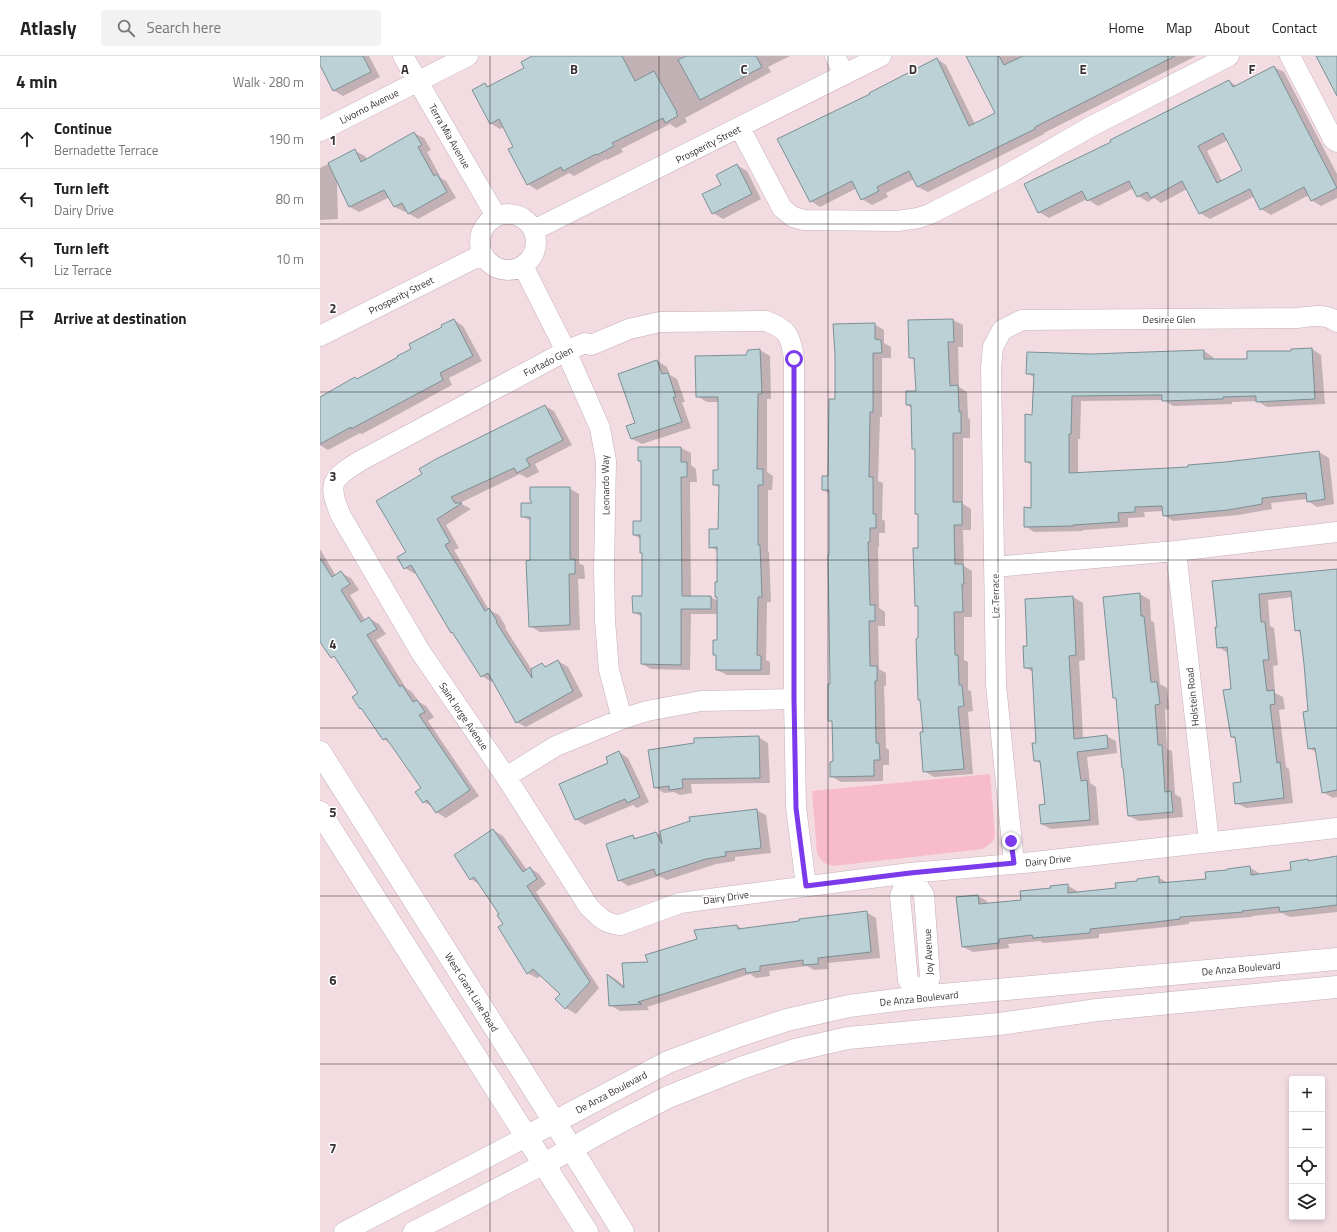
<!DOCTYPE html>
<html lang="en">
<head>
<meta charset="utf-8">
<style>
	:root { --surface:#fff; --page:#f2f2f2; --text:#222; --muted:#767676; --line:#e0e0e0 }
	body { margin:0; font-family:"Titillium Web",sans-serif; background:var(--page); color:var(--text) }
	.controls { position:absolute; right:12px; bottom:12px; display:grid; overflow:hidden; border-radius:4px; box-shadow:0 2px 6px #0003 }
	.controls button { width:36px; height:36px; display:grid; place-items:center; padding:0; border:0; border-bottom:1px solid var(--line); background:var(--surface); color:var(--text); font:20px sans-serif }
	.stop { position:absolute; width:12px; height:12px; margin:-9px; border:3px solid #7c3aed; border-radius:50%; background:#fff }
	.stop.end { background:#7c3aed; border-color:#fff; box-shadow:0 1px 4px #0008 }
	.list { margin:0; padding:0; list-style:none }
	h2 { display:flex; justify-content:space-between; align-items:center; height:52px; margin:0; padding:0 16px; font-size:17px }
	h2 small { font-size:13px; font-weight:400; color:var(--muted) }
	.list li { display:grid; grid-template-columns:26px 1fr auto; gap:12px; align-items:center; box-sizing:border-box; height:60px; padding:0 16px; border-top:1px solid var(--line) }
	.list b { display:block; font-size:15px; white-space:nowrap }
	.list p { margin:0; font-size:13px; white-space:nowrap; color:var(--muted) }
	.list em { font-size:13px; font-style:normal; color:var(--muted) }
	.icon { flex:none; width:22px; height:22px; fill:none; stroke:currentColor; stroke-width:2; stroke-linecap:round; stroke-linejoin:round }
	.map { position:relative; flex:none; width:1017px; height:1176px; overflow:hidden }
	header { display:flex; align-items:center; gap:24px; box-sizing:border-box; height:56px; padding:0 20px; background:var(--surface); border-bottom:1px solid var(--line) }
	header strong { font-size:19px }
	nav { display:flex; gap:22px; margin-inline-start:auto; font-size:14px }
	.search { width:280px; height:36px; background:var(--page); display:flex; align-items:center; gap:10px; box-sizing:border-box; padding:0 14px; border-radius:4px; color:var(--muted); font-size:15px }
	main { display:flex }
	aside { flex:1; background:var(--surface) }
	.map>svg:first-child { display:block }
	.green { fill:#f7bbcc }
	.shadow { fill:#0003; fill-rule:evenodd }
	.building { fill:#bbd1d6; stroke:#7b9095; fill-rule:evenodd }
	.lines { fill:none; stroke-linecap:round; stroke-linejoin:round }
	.street-casing { stroke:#c6b1b6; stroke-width:21 }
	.secondary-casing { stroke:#c6b1b6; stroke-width:23 }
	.street { stroke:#fff; stroke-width:20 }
	.secondary { stroke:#fff; stroke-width:22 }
	.route { stroke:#7c3aed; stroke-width:5 }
	.grid { fill:none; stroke:#393133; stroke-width:1; stroke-opacity:0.55 }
	.labels { text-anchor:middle; stroke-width:3; stroke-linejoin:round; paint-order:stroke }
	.street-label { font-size:10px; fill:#393133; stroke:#fff }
	.grid-label { font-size:13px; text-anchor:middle; font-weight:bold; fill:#393133; stroke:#fff; stroke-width:3; stroke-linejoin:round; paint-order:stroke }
</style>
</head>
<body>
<header>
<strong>Atlasly</strong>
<div class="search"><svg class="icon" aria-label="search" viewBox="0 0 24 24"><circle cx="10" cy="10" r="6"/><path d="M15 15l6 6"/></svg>Search here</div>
<nav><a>Home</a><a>Map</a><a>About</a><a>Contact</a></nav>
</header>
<main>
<aside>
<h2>4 min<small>Walk · 280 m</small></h2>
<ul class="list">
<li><svg class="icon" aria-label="ahead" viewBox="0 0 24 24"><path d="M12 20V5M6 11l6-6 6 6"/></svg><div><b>Continue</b><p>Bernadette Terrace</p></div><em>190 m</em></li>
<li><svg class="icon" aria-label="left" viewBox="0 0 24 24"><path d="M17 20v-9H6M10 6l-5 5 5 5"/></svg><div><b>Turn left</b><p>Dairy Drive</p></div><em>80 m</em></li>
<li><svg class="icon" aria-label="left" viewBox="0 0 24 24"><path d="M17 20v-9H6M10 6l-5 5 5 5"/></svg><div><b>Turn left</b><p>Liz Terrace</p></div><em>10 m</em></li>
<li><svg class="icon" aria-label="arrive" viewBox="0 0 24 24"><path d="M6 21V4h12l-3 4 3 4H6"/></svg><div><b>Arrive at destination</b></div></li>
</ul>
</aside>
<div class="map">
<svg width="1017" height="1176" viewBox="0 0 1017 1176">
	<rect width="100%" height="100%" fill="#f2dce1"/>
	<path class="green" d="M670 718 675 779 673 785 663 793 513 810C504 808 501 805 497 797L492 735Z"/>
	<path class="shadow" d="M0 0H49L60 21 23 40 13 34 0 7Z
		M214 0H470L448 11 451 16 365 62 367 66 356 72 350 68 301 93 303 96 287 104 286 103 254 120 249 117 217 134 208 128 195 91 184 71 180 73 170 67 165 28 169 31 206 12Z
		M647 0H876L724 77V78L608 136 598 131 594 123 566 137 568 141 552 149 542 143 537 132 500 151 491 145 551 39 617 3 626 9 655 68 677 57Z
		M954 11 964 16 1017 118V142L1001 150 991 144 989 139 951 159 941 153 935 140 890 163 880 157 867 133 841 147 834 142 828 146 818 140 814 132 778 150 767 143 729 162 719 156 792 86 909 25 917 30ZM908 84 923 114 902 125 887 95Z
		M94 77 104 82 111 94 107 96 121 122 126 125 136 142 98 163 88 157 87 155 85 156 75 151 70 141 39 156 30 151 17 126 18 163 0 164V112L35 95 45 100 47 104Z
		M417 109 427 115 441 143 403 163 393 157 402 129Z
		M134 264 143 270 162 305 129 322 132 329 42 378 40 377 8 394 0 389V342L35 322 38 323 92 293Z
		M633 264 643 269V291H638L639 331 647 336 648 362 650 363V382H643V448L651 453V474H643L644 510 652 515V561H644V604L648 606V634L651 635 653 655 648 656 653 718 614 721 604 715V677L601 645 599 643V551L596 549 599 493V459L596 457V394L593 393 592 352 587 349 597 336 595 304 590 301 589 265Z
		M554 268 564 274V287L571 291V302H562V361H560L558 425 563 427 562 463 565 465V477H559V491H558L559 552 565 556V570H558L559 613 566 617V630H564L566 692 569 694V709H563V725L521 726 511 720 514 706 513 666 509 664 511 629 510 438 503 434 509 421 516 344Z
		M992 293 1001 299 1005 348 947 351 937 345 912 346V348L853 350 844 344 761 345 760 383H758V418L870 412 999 396 1009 402 1014 448 997 451 988 445 987 443 951 447 952 453 918 459 853 465 844 459 843 455 824 456 825 461 808 462V471L763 474V475L714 476 705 470 712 452V409L706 406 713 360 715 322 707 317 771 299 884 295 893 301 894 304H928Z
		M440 294 450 300 451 343H447V416L453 420 452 434H448V495L449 496 451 546H447L446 604 450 606V619H407L397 614V600L394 598 398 585V558H371L370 614 331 613 322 608V561L314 556 323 541V497L321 483 314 479 322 466V407L319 405 361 392 371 397V409L376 413 377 426H370L371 541H391L398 545V495L390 491 399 474 400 432 394 428 399 415V346H387L377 340 427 300Z
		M337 305 347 311 350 319 357 323 365 346H362L371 372 322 388 312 383 308 370 316 367Z
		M225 350 234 355 252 389 215 408 219 416 207 422 200 418 140 447 151 453 126 469 139 492 134 494 169 554 179 559 186 571 185 572 212 614 222 608 227 611 238 605 248 611 263 640 206 671 196 666 173 625 172 626 162 620 96 517 95 518 85 512 88 496 57 445Z
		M249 432 259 438V507L264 510 265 523H258L260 574 220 576 210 570 211 465 202 460 213 448Z
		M0 493 16 520 21 517 31 522 39 534 30 539 45 564 49 562 59 568 66 578 56 584 86 632 92 636 99 646 106 650 114 661 108 665 159 740 126 762 116 756 113 751 104 746 102 732 72 688 63 683 39 638 0 571Z
		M1017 514V741L1013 742 1003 736 997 697 989 692V656L981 577 976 574 973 541 948 544 950 570 954 572 958 609 953 610 955 637 963 641 965 653 959 654 966 711 969 713 973 747 926 752 916 747 922 727 916 683 911 681 912 634 908 597 898 591V572L893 526Z
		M820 538 830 544 831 565 834 566 840 628 847 632 849 653 845 654 847 693 852 695 855 738 861 742 863 761 819 765 809 760 798 643 794 641Z
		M753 541 763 547 765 604 759 605 763 682 786 680 796 685 797 697 767 701 770 727 776 731 779 769 731 773 721 768 726 749 722 708 715 705 718 688 713 616 705 611 708 591Z
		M438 681 448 687 450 727 371 728 372 737 360 739 354 736 344 737 335 731Z
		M299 696 308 702 329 746 317 752 313 749 265 769 256 763 290 707Z
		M436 754 446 759 451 797 415 801V805L396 808 347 824 339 820 308 830 299 824 312 780 318 783 336 777 342 780Z
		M173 774 183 780 207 814 210 812 219 818 226 828 216 836 279 932 256 958 246 952 236 943 241 938 221 920 217 922 207 917 181 858 161 829 151 823Z
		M1017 801V856L970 861 962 857 932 860V861L869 866V868L846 871 779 878V882L723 887 720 885 688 888 689 892 653 896 643 891 658 840 667 845 668 848 702 845 732 833 747 829 757 835V837L797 833 818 826 838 821 848 827 887 824 929 811 939 817V819L972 815 988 805 990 806Z
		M546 856 556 862 560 902 507 907 508 913 494 914 487 910 449 915 450 920 436 922 430 918 327 951 329 954 300 955 290 949 289 919 297 924 305 931 329 907 417 870 423 873Z"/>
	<path class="building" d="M0 0H43L51 16 13 35 0 9Z
		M212 0H302L315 25 334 15 357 56 356 57 358 60 345 67 343 62 292 87 294 90 277 99 276 98 243 115 241 111 207 129 188 93 193 91 179 63 170 68 152 34 165 27 167 31 204 12 201 6Z
		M366 0H436L442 11 380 44 358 4Z
		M646 0H679L684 9 703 0H855L715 71V73L597 131 589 115 557 131 559 135 541 144 532 125 490 146 457 83 550 38 549 37 617 2 649 70 675 57Z
		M996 0H1017V40Z
		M954 10 1017 132 991 145 984 131 940 154 930 133 879 158 862 125 831 142 827 136 817 141 809 125 767 145 762 135 718 157 704 128 791 86 790 84 909 24 913 31ZM903 77 922 114 897 127 878 90Z
		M94 76 102 89 98 91 114 120 117 118 127 136 88 158 82 147 74 151 64 134 29 151 8 107 35 93 41 106Z
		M417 108 432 138 392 158 382 138 401 129 396 119Z
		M134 263 153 300 120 317 123 324 31 373V371L0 388V341L35 321 37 323 78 301 77 300 91 293 89 288 122 271 121 269Z
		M633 263 634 286H628L630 330 638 329 639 356H641V377H633V446H642V469H634L635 508H643L644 528H642L643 556H634L635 599H638L639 629H642L644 650 638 651 644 713 603 716 600 676H603L600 644H598L596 583 598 582V550H595L593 492H598V458H595V393H592L591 349H586V335H596L594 302H589L588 264Z
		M555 267V283L561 284 562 297H553V356H550L549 421H553V458H556V472H550V486H548L550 549H555V565H549L550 610H557V625H555L556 687H559L560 704H554V720L510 721V706L513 705 512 665H508V628H510L508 499H509V434H502V420H508L509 343H515V298L513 268Z
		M992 292 995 343 936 346V340L903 341V343L842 345V339L752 340 751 378H749V417L868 411V409L905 406 999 395 1005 443 987 446 986 437 942 442V448L908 454 843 460 842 450 815 451V456L798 457 799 466 753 469V470L704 471V451L711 452V406H705V358L712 359 714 318H706L707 296 771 298 884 294V303H927V295H971V293Z
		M440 293 442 338H438L437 413H443V429H438V489H440L442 541H438L437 599 441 600V614H396V599H393V584H397V541H395V526H397V491L389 492V473H398L399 429H393V414H398V341H376L375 300 426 299 428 294Z
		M337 304 342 318 348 317 356 341H353L362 366 311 383 306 370 315 367 298 318Z
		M225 349 243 384 206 403 210 410 197 417 194 412 131 441 135 447H142L117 463 130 486 125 489 165 555 169 552 177 565 176 566 212 622 211 613 222 607 225 611 238 604 253 635 196 667 168 617 161 621 132 576 131 577 91 509 84 513 77 501 86 496 56 445 102 418 99 413 116 403Z
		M318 391H361V406H367V421H361L362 540H391V553H361V609L321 608V557H313L312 540H322V497H320V479H313V465H321V405H318Z
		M210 431H250V503H255V518H249L250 569 209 571 206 505 210 504V461H201V447H212L210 444Z
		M0 502 12 521 21 515 30 528 21 534 41 566 49 561 57 573 47 579 80 631 82 629 93 646 97 644 105 656 99 659 150 734 116 757 107 744 103 747 95 736 101 732 66 682 63 684 41 652 40 653 32 641 38 637 14 600 11 602 0 586Z
		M1017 513V734L1002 737 995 692 988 693 983 656 988 655 984 608 980 574 975 575 971 535 939 538 941 566H945L949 604H943L947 635 954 634 955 648 950 649 957 707 960 706 964 742 915 748 913 727 921 726 915 681H911L903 634 911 633 907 591 897 592 895 571H897L892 525Z
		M820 537 821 560H824L831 626H837L840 648 835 649 838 689H842L845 736 851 735 853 756 808 760 803 712H802L796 642H793L783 541Z
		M753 540 756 599 749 600 754 683 787 679 788 692 757 696 761 725 767 724 770 764 721 768 719 749 725 748 720 705H714L712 687H716L712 612H704L703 590H707L705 543Z
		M439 680 440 722 362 723 363 732 349 734V730L334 732 328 694 374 687V682Z
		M299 695 320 741 307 747 305 743 255 764 239 728 288 707 286 701Z
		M437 753 441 792 405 796 406 800 386 803 336 819 334 813 298 825 286 788 313 779 314 783 336 776 342 788 340 775 370 765 369 761Z
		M173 773 203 816 210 811 217 823 207 830 270 926 245 953 235 943 240 938 213 913 207 918 178 871 183 868 177 859 179 858 154 821 150 824 134 799Z
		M1017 800V849L960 856 959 851 922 855 923 856 860 861V863L836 866 770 873V877L713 882 712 879 679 883V887L642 891 636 841 658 839 659 848 701 844 700 835 731 832 730 830 748 828V837L796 832 795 827 817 825V823L839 820V827L886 823 885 816 907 814V813L930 810 931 819 971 814 970 806 988 803V805Z
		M547 855 551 896 498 902V908L483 909V904L440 910V915L426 917 425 912 318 946 322 948 289 950 287 918 304 932 302 907 328 906 325 899 377 883 374 874 417 869 418 873 479 865V863Z"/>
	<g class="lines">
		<g class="street-casing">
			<path id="street" d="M83 0 176 160
				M515 0 524 18
				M970 0 1013 83 1017 86
				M420 72 462 152 473 161 484 164 578 165 598 162 610 158 690 117 770 71 909 0
				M0 75 148 0
				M160 186a28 28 0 1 1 56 0a28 28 0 1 1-56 0Z
				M214 174 561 0
				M203 210 246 295 280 372 286 405 284 513 285 565 289 614 302 663
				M0 280 163 198
				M856 495 889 786
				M674 511 856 495 1017 476
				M186 721 236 690 302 663 327 655 381 645 474 643
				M694 807 676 629 671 312 673 291 682 274 702 264 978 262C992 260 1005 257 1017 266
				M590 817 604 839 610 922 600 941 588 924 580 840Z
				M486 830 476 751 474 643V303C471 280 468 273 446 265L340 266 309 273 271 289 265 287 246 295 220 309 40 405C11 423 7 427 21 460L100 595 186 721 269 851C280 862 284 867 300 869L360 847 420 839 590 817 714 806 1017 772
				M24 1176 206 1081
				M93 1176 224 1108"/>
		</g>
		<g class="secondary-casing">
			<path id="secondary" d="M0 696 246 1084 303 1176
				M0 756 267 1176
				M206 1081 348 1006 418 980 467 964 529 950 600 941 1017 903
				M224 1108 292 1070 348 1041 421 1012 475 994 528 982 679 968 777 954 1017 931"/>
		</g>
		<use href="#street" class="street"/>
		<use href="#secondary" class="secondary"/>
	</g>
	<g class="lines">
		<path class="route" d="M474 303V643L476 752 486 830 590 817 694 807 691 785"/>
	</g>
	<path class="grid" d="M170 0V1176M339 0V1176M508 0V1176M678 0V1176M848 0V1176M0 168H1017M0 336H1017M0 504H1017M0 672H1017M0 840H1017M0 1008H1017"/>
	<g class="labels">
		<g class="street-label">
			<text transform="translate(49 50) rotate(-27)" y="4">Livorno Avenue</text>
			<text transform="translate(130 80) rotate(60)" y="4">Terra Mia Avenue</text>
			<text transform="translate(388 88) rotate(-27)" y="4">Prosperity Street</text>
			<text transform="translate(81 239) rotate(-27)" y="4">Prosperity Street</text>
			<text x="849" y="267">Desiree Glen</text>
			<text transform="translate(228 305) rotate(-27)" y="4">Furtado Glen</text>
			<text transform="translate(285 429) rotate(-91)" y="4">Leonardo Way</text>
			<text transform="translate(675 540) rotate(-91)" y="4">Liz Terrace</text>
			<text transform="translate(872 641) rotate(-96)" y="4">Holstein Road</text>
			<text transform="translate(144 660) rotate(56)" y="4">Saint Jorge Avenue</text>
			<text transform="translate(728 804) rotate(-6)" y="4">Dairy Drive</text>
			<text transform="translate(406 841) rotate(-8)" y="4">Dairy Drive</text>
			<text transform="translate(608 896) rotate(-93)" y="4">Joy Avenue</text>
			<text transform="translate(921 912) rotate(-5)" y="4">De Anza Boulevard</text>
			<text transform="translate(152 936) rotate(58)" y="4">West Grant Line Road</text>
			<text transform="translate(599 942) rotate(-6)" y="4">De Anza Boulevard</text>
			<text transform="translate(291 1036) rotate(-28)" y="4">De Anza Boulevard</text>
		</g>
	</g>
	<g class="grid-label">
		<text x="85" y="18">A</text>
		<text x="254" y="18">B</text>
		<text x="424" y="18">C</text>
		<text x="593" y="18">D</text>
		<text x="763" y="18">E</text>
		<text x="932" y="18">F</text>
		<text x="13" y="89">1</text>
		<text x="13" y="257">2</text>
		<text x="13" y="425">3</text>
		<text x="13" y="593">4</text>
		<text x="13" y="761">5</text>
		<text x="13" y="929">6</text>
		<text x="13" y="1097">7</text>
	</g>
</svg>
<div class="controls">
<button>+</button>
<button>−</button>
<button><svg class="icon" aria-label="locate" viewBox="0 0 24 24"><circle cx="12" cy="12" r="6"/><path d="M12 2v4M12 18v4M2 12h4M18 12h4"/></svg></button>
<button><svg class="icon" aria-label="layers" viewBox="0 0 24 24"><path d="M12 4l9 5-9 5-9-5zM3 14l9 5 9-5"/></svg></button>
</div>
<div class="stop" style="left:474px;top:303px"></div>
<div class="stop end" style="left:691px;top:785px"></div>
</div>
</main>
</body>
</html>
